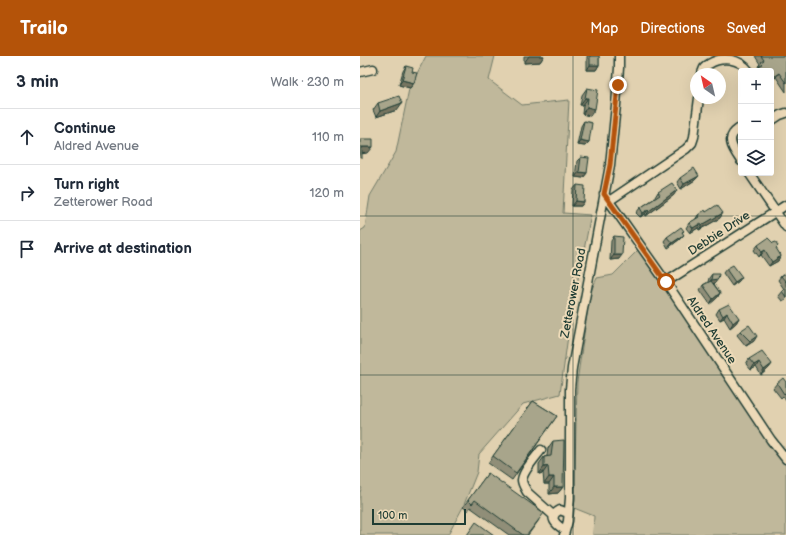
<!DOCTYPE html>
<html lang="en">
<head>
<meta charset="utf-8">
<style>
	:root { --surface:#fff; --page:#f2f2f3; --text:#1f2937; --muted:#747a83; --line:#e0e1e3; --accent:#b45309 }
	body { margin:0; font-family:"Balsamiq Sans",sans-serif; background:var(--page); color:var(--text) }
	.controls { position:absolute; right:12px; top:12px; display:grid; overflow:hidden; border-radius:4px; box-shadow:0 4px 16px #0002 }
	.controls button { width:36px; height:36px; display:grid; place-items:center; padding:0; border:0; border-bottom:1px solid var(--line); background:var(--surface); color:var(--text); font:20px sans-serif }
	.compass { position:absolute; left:330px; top:12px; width:36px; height:36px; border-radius:50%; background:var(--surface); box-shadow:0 4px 16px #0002; rotate:326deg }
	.scale { position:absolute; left:12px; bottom:10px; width:94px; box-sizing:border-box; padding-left:4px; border:2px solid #1f3d34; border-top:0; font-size:11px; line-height:14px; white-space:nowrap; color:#1f3d34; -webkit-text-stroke:3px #eddab8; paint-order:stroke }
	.stop { position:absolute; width:12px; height:12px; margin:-9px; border:3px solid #b45309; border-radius:50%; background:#fff }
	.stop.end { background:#b45309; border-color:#fff; box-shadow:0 1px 4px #0008 }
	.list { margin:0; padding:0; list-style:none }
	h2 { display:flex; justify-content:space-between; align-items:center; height:52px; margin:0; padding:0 16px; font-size:17px }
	h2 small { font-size:13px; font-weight:400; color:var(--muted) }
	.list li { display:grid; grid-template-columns:26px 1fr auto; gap:12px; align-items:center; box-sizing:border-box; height:56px; padding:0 16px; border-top:1px solid var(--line) }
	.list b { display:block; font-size:15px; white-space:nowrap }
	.list p { margin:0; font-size:13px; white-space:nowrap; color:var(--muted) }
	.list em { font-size:13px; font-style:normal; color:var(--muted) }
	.icon { flex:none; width:22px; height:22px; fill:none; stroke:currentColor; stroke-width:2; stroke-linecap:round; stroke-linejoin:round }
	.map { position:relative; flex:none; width:426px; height:479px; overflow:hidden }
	header { display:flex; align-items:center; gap:24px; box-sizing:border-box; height:56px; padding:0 20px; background:var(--accent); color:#fff }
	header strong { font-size:19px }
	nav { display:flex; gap:22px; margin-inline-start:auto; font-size:14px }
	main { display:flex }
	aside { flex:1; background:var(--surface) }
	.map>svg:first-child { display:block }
	.green { fill:#c0b89b; stroke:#707a68 }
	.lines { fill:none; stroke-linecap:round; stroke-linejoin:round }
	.minor-casing { stroke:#1f3d34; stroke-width:11 }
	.minor { stroke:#eddab8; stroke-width:8 }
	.wall { fill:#908e78; stroke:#1f3d34 }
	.shaded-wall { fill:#767461; stroke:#1f3d34 }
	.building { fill:#a8a58b; stroke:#1f3d34 }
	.route { stroke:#b45309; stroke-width:5 }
	.grid { fill:none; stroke:#1f3d34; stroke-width:1; stroke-opacity:0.55 }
	.labels { text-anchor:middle; stroke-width:4; stroke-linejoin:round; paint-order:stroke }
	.street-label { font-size:12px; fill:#1f3d34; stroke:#eddab8 }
</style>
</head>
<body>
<header>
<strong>Trailo</strong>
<nav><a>Map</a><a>Directions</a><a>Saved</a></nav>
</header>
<main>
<aside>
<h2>3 min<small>Walk · 230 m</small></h2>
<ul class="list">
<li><svg class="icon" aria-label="ahead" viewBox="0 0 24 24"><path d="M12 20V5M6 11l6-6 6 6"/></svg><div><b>Continue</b><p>Aldred Avenue</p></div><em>110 m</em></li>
<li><svg class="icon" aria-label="right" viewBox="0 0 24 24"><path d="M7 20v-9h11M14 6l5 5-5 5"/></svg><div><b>Turn right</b><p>Zetterower Road</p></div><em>120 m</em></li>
<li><svg class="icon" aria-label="arrive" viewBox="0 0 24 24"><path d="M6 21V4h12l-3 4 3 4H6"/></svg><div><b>Arrive at destination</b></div></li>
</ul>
</aside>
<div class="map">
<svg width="426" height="479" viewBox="0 0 426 479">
	<rect width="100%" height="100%" fill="#e1d1b0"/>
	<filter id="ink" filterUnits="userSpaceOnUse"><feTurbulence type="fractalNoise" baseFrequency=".025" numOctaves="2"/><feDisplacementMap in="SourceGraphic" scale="8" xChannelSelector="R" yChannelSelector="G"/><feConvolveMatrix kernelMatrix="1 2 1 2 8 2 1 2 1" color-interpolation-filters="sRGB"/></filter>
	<g filter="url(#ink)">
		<path class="green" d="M66 0H135L129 24 162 49 209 44 203 157 231 159 211 258 200 338 163 348 119 398 117 416 103 451 88 479H0V436L2 432 0 431V175L5 172 10 140 36 96 49 33Z
			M279 193 426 409V479H233L234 460 214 452 217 326 230 237 237 222 253 219Z"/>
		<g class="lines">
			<g class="minor-casing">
				<path id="minor" d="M0 16 13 13
					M342 18C342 16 343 14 344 12 345 11 347 9 349 8 362 0 379 2 389 15
					M411 65 420 59 426 57
					M381 71C379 73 375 75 373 78 367 86 376 97 381 105
					M389 117 426 171
					M244 138 306 226 411 384 426 403
					M249 145 326 93 332 87 334 81 339 42
					M306 226 426 149
					M181 394C175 402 163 415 162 424 162 428 165 432 167 436L194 460
					M205 474C196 469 187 461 200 454L208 457
					M204 479 208 465 210 442V333L212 312 250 109 256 49 259 12V0"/>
			</g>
			<use href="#minor" class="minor"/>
		</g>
		<path class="wall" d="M164 0H184L180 6 164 7Z
			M227 0H239V9L236 14H227Z
			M395 0H426V36L416 21 411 25V15H396L399 12 398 10 400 8Z
			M46 10 52 16 54 27 50 32 39 29 43 15Z
			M227 32 230 60 222 58 223 49H220L222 39Z
			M18 47 37 54 16 61 13 54Z
			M224 65 229 86 225 90 217 89 221 70Z
			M221 101 227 117 223 122 215 121 217 105Z
			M339 120 335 124 321 133 317 126 320 122Z
			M217 129 224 146 221 150H212L213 134Z
			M298 136 314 139 286 160 285 158 280 161 276 157 280 152 295 142V141Z
			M346 156 360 162 339 174 338 172 330 177 326 172 329 167 335 164 338 159Z
			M324 175 322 177 324 179 320 183 308 192 304 185 307 181Z
			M254 180 259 203 250 204 251 185Z
			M398 189 416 193 421 200 418 205 409 210 401 199 399 201 394 194Z
			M366 213 379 225 372 230 363 217Z
			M426 217V243L422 245 418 240 422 235 424 233 418 224 421 220Z
			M352 218 355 227 354 228 360 237 357 242 350 248 340 234 343 229 348 226 349 222Z
			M359 253 379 262 376 267 370 272 364 262 360 264 356 258Z
			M380 275 394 285 386 290 377 279Z
			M389 303 412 308 408 313 401 319 396 311 391 314 386 308Z
			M426 326V345L423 340 421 342 413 332 417 327Z
			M173 345 197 360 152 424 128 407Z
			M193 385 203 431 198 437 189 438V428H184L183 417 179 418V408L184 401 187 400 188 392Z
			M128 417 179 464 168 479H149L110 451 108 455 103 451Z"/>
		<path class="shaded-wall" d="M169 0H184L180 6 164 7Z
			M230 9H239L236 14H227Z
			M419 17 416 21 411 25 413 21Z
			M42 24 54 27 50 32 39 29Z
			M225 42H228L223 49H220Z
			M42 47 37 54 16 61 20 55Z
			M227 51 235 53 230 60 222 58Z
			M220 84 229 86 225 90 217 89Z
			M2 91H13L8 97 0 98Z
			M219 116 227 117 223 122 215 121Z
			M339 120 335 124 321 133 324 128Z
			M317 134 314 139 286 160 289 155Z
			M216 145 224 146 221 150H212Z
			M288 154 285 158 280 161 283 157Z
			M363 157 360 162 339 174 342 169Z
			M341 167 338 172 330 177 333 172Z
			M324 179 320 183 308 192 312 187Z
			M405 194 401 199 399 201 402 196Z
			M254 199H262L259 203 250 204Z
			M421 200 418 205 409 210 412 206Z
			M382 221 379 225 372 230 375 226Z
			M358 223 355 227 348 229 351 224Z
			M360 237 357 242 350 248 353 243Z
			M367 257 364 262 360 264 363 260Z
			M379 262 376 267 370 272 373 267Z
			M397 280 394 285 386 290 390 285Z
			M399 306 396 311 391 314 394 309Z
			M412 308 408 313 401 319 404 314Z
			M188 410 183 417 179 418 184 411Z
			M189 421H194L189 428H184Z
			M194 431H203L198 437 189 438Z"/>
		<path class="building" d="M230 0H239V9H230Z
			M401 0H426V27L419 17 413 21 411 19V15H403L399 10 403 8 401 6 404 4Z
			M46 10 53 12 52 16 57 17 54 27 42 24Z
			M227 32 238 34 235 53 227 51 228 42H225Z
			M39 40 42 47 20 55 18 47Z
			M224 65 232 67 229 86 220 84Z
			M0 83H13V91H2V102H0Z
			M221 101 229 102 227 117 219 116Z
			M334 112 339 120 324 128 320 122Z
			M312 127 317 134 289 155 288 154 283 157 280 152 300 139 298 136Z
			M217 129 225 130 224 146 216 145Z
			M357 149 363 157 342 169 341 167 333 172 329 167 339 161 338 159 345 154 346 156Z
			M321 171 324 175 322 176 324 179 312 187 307 181Z
			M254 180 263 181 262 199H254Z
			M408 182 413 187 416 186 418 190 416 192 421 200 412 206 405 194 402 196 398 189Z
			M373 209 382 221 375 226 366 213Z
			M426 217V226L421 220Z
			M352 218H359L358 223 351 224Z
			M351 225 360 237 353 243 343 229Z
			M426 232V241L422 235Z
			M369 248 379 262 373 267 367 257 363 260 359 253Z
			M389 269 397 280 390 285 380 275Z
			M402 295 412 308 404 314 399 306 394 309 389 303Z
			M423 322 426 326V336L424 338 417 327Z
			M173 345 197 360 156 417 133 400Z
			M204 384 203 431H194V421H189L188 410 184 411V401L191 400 193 385Z
			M128 417 184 457 167 479H163L115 444 112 448 108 444Z
			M116 466 134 479H107Z"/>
	</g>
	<g class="lines" filter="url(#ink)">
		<path class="route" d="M258 29 250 109 244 138 306 226"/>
	</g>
	<path class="grid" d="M213 0V479M0 160H426M0 319H426"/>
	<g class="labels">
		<g class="street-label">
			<text transform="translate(359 177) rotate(-33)" y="4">Debbie Drive</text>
			<text transform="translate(213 237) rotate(-79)" y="4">Zetterower Road</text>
			<text transform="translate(352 274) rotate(56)" y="4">Aldred Avenue</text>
		</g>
	</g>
</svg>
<div class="controls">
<button>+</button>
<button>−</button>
<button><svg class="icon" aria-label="layers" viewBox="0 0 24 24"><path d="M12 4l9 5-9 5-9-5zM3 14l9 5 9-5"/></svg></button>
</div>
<svg class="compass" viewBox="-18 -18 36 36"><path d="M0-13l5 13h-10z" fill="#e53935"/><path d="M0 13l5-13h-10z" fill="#747a83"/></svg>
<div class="scale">100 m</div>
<div class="stop" style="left:306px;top:226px"></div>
<div class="stop end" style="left:258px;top:29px"></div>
</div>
</main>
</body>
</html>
